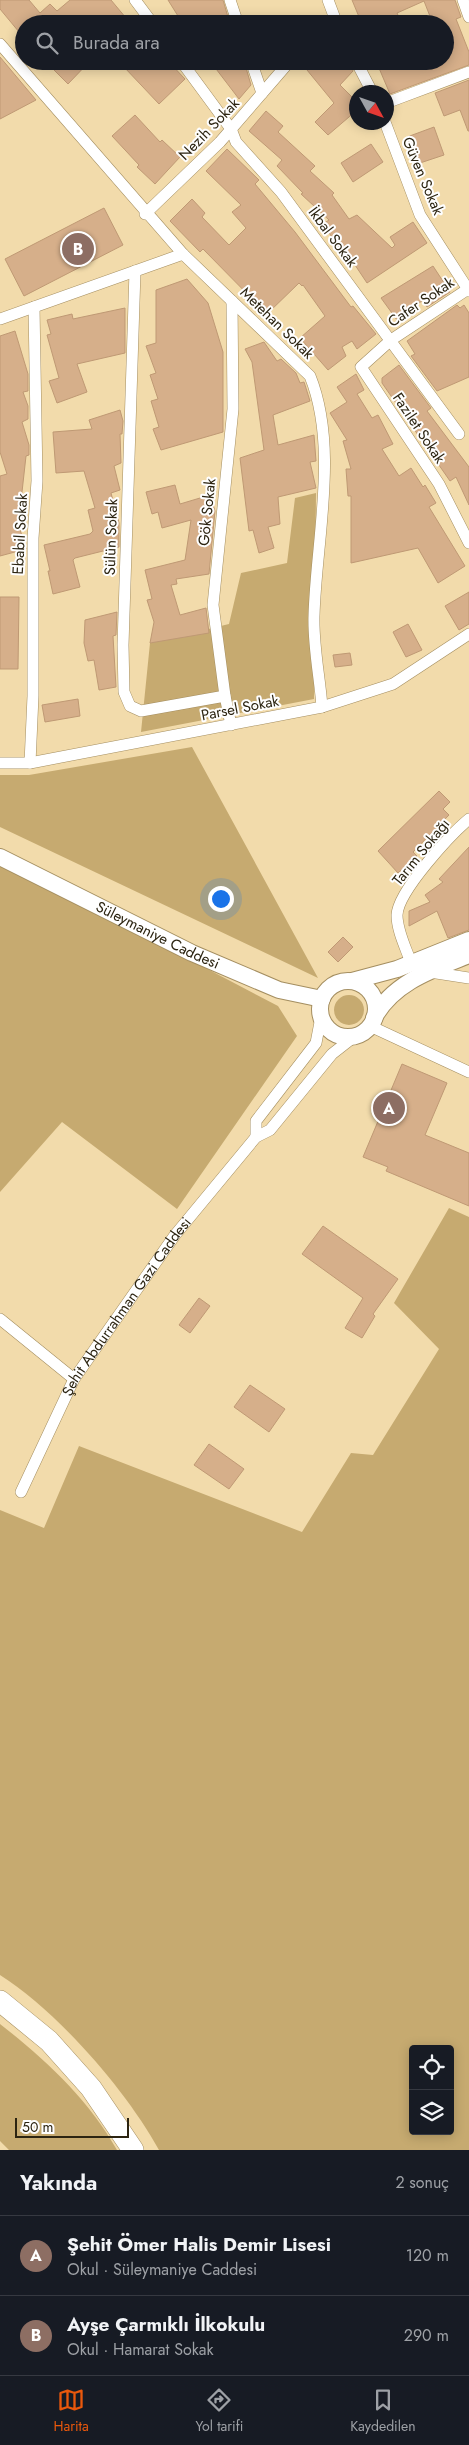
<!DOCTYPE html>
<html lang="tr">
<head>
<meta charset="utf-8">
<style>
	:root { --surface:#171b24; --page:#242831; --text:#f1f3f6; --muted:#9ea1a6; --line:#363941; --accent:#ea580c }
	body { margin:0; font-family:Jost,sans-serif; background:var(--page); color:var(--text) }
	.controls { position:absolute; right:15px; bottom:15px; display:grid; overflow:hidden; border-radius:5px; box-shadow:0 2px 12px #0003 }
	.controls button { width:45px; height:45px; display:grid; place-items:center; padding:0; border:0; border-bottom:1px solid var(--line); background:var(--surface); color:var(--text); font:25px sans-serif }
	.compass { position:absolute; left:349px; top:85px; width:45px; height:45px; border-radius:50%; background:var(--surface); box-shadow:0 2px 12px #0003; rotate:130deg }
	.scale { position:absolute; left:15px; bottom:12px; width:114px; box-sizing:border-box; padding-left:5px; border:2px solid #2c2411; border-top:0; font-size:14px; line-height:18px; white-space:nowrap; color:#2c2411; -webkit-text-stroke:4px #fefefe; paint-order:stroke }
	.you { position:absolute; left:220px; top:898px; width:18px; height:18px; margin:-12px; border:4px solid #fff; border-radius:50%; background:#1a73e8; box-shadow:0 0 0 8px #1a73e833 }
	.badge { display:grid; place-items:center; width:32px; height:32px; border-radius:50%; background:var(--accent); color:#fff; font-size:16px; font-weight:700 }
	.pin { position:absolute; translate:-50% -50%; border:2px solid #fff; box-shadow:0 1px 5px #0006 }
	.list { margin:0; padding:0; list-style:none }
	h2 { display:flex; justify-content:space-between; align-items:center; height:65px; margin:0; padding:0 20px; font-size:21px }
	h2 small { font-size:16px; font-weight:400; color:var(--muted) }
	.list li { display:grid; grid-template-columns:32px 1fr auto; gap:15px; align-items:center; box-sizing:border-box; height:80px; padding:0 20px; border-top:1px solid var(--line) }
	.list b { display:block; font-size:19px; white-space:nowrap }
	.list p { margin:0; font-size:16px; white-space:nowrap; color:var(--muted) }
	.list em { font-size:16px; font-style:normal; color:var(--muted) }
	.icon { flex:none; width:28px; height:28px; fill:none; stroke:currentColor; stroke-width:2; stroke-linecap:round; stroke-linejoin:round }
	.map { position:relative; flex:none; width:469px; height:2150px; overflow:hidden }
	.search { position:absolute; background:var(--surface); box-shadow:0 2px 12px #0003; left:15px; right:15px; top:15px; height:55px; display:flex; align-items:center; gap:12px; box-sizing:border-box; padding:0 18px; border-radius:28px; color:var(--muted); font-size:19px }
	.sheet { height:225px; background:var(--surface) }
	nav { display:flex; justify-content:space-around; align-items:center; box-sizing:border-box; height:70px; border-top:1px solid var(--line); background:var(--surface); font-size:14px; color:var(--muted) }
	nav a { display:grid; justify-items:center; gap:2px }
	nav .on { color:var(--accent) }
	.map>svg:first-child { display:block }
	.green { fill:#c6aa70; fill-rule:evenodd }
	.building { fill:#d6af8a; stroke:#bf9974 }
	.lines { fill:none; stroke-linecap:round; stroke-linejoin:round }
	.street-casing { stroke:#a48e60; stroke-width:12 }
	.secondary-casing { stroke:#a48e60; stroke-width:18 }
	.highway-casing { stroke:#a48e60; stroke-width:22 }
	.street { stroke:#fff; stroke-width:11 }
	.secondary { stroke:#fff; stroke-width:16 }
	.highway { stroke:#fff; stroke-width:21 }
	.labels { text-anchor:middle; stroke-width:4; stroke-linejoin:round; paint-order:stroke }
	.street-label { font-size:15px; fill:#2c2411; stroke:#fefefe }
</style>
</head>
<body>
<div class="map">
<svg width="469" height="2150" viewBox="0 0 469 2150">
	<rect width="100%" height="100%" fill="#f2dbab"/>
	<path class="green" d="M316 493 314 699 141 732 150 643 229 624 241 573 287 563 295 498Z
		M192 747 318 978 0 827V775H29Z
		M0 860 278 1006 297 1036 177 1209 62 1122 0 1192Z
		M334 1010a15 15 0 1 1 30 0a15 15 0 1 1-30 0Z
		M449 1208 469 1217V2150H159C126 2090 58 2012 0 1975V1510L44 1528 79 1446 302 1532 351 1453 373 1455 439 1349 394 1303ZM413 2049H450V2131H413Z
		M0 2024C45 2059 89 2100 117 2150H9L0 2141Z"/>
	<path class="building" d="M0 0H29L40 13 50 4 57 11 70 0H111L131 24H24V38L0 9Z
		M168 0H223L230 24H183Z
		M352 0H455L461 17 456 19 469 52V65L390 94 376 61H445V24H433L424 1 397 13 402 24H362Z
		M0 57 36 100 0 119Z
		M45 61H90L68 84Z
		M130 61H168L185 79 159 104 124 67Z
		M210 61H244L251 85 239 99Z
		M315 61H349L353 71 340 85 356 101V111L328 135 315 122 334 103 307 70Z
		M469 80V131H468L460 110 444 116 435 93Z
		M266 111 283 126 278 132 315 166 310 171 334 193 332 195 349 219 357 215 392 248 395 245 390 237 413 222 427 243 367 283 343 247 340 249 323 224 329 220 301 194 303 193 277 166 282 160 249 131Z
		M135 115 160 142 162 140 180 157 155 184 137 167 139 165 112 136Z
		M434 127 444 155 417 164 407 137Z
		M371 144 383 162 353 182 341 163Z
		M227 149 259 180 255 184 295 232 351 307 353 306 376 334 357 349 352 341 342 347 346 356 328 370 300 338 325 316 303 285 302 286 299 283 267 314 203 249 200 252 170 221 192 199 205 213 202 217 229 245 246 228 232 212 241 205 206 171Z
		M104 208 123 245 24 296 5 259Z
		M433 266 450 292 427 307 423 300 397 320 381 298Z
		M187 279 208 303 223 352V432L161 450 153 429 159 427 151 401 158 399 150 375 156 373 146 346 156 343V290Z
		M457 305 460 308 464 305 469 313V377L437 391 411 356 415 354 407 341Z
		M125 308V353L77 364 87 392 57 403 49 381 59 378 47 335 51 334 47 320 72 314 73 319Z
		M15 331 28 374V391L23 392 28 406V419L22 422 29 445V455L26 456 21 501 25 500 26 521 18 523 26 549 0 556V476L7 474 0 452V336Z
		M264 342 277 361 281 359 296 373 300 383 304 382 305 385 310 401 273 415 278 445 314 435 316 461 310 462 316 488 278 497 280 524 268 527 274 548 259 553 253 530 249 531 240 458 264 450 252 362 245 349Z
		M399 365 431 408 427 411 469 467V505L456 477 450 481 382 383V378Z
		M356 374 364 390 357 394 372 418 378 415 393 444 382 449 399 476 411 468 423 487 425 485 436 503 429 507 465 566 438 583 418 548 351 563V496H348L346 469H351L343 441 347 440 330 413 347 402 337 387Z
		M120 410 123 421 122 434H120L121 463 114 466 120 490 111 493 119 523V547L75 558 73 560 80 587 53 594 48 571H50L44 545 90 534 93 531 88 510 95 508 84 471 56 473 53 432 92 429 89 420Z
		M175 485 180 504 210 495 215 511 209 574 176 579 177 584 171 585 180 615 206 608 209 633 150 643 154 622 147 600 152 599 145 570 185 560 191 520 162 528 158 512 152 514 146 492Z
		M469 592V624L459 630 445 606Z
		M0 597H19L18 669H0Z
		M117 612 116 635 113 636 116 687 99 690 94 660 88 661 84 643 85 620Z
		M408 624 422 650 406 657 393 632Z
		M350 653 352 665 335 667 333 655Z
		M78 699 80 716 45 722 42 705Z
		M439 791 450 802 443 809 449 815 413 852 417 856 398 873 378 851Z
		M469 847V930L448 938 437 911 409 926V911L430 902 425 895 443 882 439 879Z
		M343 937 353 947 338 962 328 952Z
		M402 1064 447 1083 425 1135 469 1153V1206L386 1171 388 1167 363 1157Z
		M323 1226 398 1279 373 1314 375 1316 362 1338 345 1328 363 1298 302 1254Z
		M199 1298 210 1306 190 1333 179 1325Z
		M250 1385 285 1409 269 1432 234 1407Z
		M209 1444 244 1469 229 1489 194 1465Z"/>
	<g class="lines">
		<g class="street-casing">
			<g id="street">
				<path d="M135 0 153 24"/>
				<path d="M230 0 238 24"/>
				<path d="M328 0 337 24"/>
				<path d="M463 0 469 17"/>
				<path d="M0 44 183 254 310 376C339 448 316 540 314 616 313 646 320 678 322 707"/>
				<path d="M181 61 231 129 236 142 281 192 459 434"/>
				<path d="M251 61 262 93"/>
				<path d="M356 61 372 92"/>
				<path d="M386 103 469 72"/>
				<path d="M385 122 420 215 469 291"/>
				<path d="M145 214 220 142 290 61"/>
				<path d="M135 271 123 645 124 692 130 706 141 711 225 696"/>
				<path d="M468 289 391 340 361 367 439 484 469 543"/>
				<path d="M0 319 183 254"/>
				<path d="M231 725 225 696 213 605 233 409 232 301"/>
				<path d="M0 763H30L322 707 393 684 469 634"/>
				<path d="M30 763 33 696V538L37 481 34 307"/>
				<path d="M411 963C406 948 397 931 397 915 398 891 451 834 469 819"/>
				<path d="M430 972 469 978"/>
				<path d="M370 1026 469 1072"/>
				<path d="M256 1137V1121L316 1043 321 1017"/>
				<path d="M0 1319 74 1379"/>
				<path id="s1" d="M21 1492 74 1379 175 1235 256 1137 270 1130 332 1054 355 1036"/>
			</g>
		</g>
		<g class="secondary-casing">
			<g id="secondary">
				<path id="s2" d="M0 857 192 953 279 990 322 999"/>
				<path d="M352 981 397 969 469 940"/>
				<circle cx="348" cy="1009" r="28"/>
				<path d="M374 1018C393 982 434 969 469 955"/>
			</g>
		</g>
		<g class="highway-casing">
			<path id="highway" d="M0 2001 49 2041 91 2088 133 2150"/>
		</g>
		<use href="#street" class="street"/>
		<use href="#secondary" class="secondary"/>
		<use href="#highway" class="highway"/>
	</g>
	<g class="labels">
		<g class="street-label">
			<text transform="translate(209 129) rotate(-46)" y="5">Nezih Sokak</text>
			<text transform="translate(423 176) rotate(67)" y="5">Güven Sokak</text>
			<text transform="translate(333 237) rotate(53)" y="5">İkbal Sokak</text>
			<text transform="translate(421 302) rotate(-34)" y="5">Cafer Sokak</text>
			<text transform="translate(277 323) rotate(44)" y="5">Metehan Sokak</text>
			<text transform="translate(419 428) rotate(56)" y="5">Fazilet Sokak</text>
			<text transform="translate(207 512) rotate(-84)" y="5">Gök Sokak</text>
			<text transform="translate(20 534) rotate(-87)" y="5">Ebabil Sokak</text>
			<text transform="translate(111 537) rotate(-88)" y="5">Sülün Sokak</text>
			<text transform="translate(240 708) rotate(-11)" y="5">Parsel Sokak</text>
			<text transform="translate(421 852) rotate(-51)" y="5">Tarım Sokağı</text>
			<text dy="5" stroke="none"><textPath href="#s2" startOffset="176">Süleymaniye Caddesi</textPath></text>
			<text dy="5" stroke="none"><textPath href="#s1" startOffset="214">Şehit Abdurrahman Gazi Caddesi</textPath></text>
		</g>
	</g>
</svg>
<div class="controls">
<button><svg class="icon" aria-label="locate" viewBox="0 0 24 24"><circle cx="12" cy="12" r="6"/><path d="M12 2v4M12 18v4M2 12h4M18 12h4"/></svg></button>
<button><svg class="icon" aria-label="layers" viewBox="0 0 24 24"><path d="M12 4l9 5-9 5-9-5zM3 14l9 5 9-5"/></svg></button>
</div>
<svg class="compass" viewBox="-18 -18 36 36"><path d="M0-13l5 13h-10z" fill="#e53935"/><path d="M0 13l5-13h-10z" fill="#9ea1a6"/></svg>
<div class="scale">50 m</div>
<div class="you"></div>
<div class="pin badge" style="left:389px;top:1108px;background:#8d6e63">A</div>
<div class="pin badge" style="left:78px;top:249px;background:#8d6e63">B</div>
<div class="search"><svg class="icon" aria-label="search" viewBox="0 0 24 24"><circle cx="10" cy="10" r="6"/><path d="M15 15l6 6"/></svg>Burada ara</div>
</div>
<section class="sheet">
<h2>Yakında<small>2 sonuç</small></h2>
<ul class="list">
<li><span class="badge" style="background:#8d6e63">A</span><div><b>Şehit Ömer Halis Demir Lisesi</b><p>Okul · Süleymaniye Caddesi</p></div><em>120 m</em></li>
<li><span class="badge" style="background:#8d6e63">B</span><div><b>Ayşe Çarmıklı İlkokulu</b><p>Okul · Hamarat Sokak</p></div><em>290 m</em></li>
</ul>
</section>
<nav>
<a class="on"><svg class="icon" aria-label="map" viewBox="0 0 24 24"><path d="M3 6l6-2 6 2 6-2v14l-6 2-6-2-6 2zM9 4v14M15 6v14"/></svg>Harita</a>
<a><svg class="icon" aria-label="directions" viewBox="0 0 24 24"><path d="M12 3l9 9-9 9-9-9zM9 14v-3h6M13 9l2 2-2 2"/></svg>Yol tarifi</a>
<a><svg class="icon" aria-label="saved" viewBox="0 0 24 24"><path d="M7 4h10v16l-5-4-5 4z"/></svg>Kaydedilen</a>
</nav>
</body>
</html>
